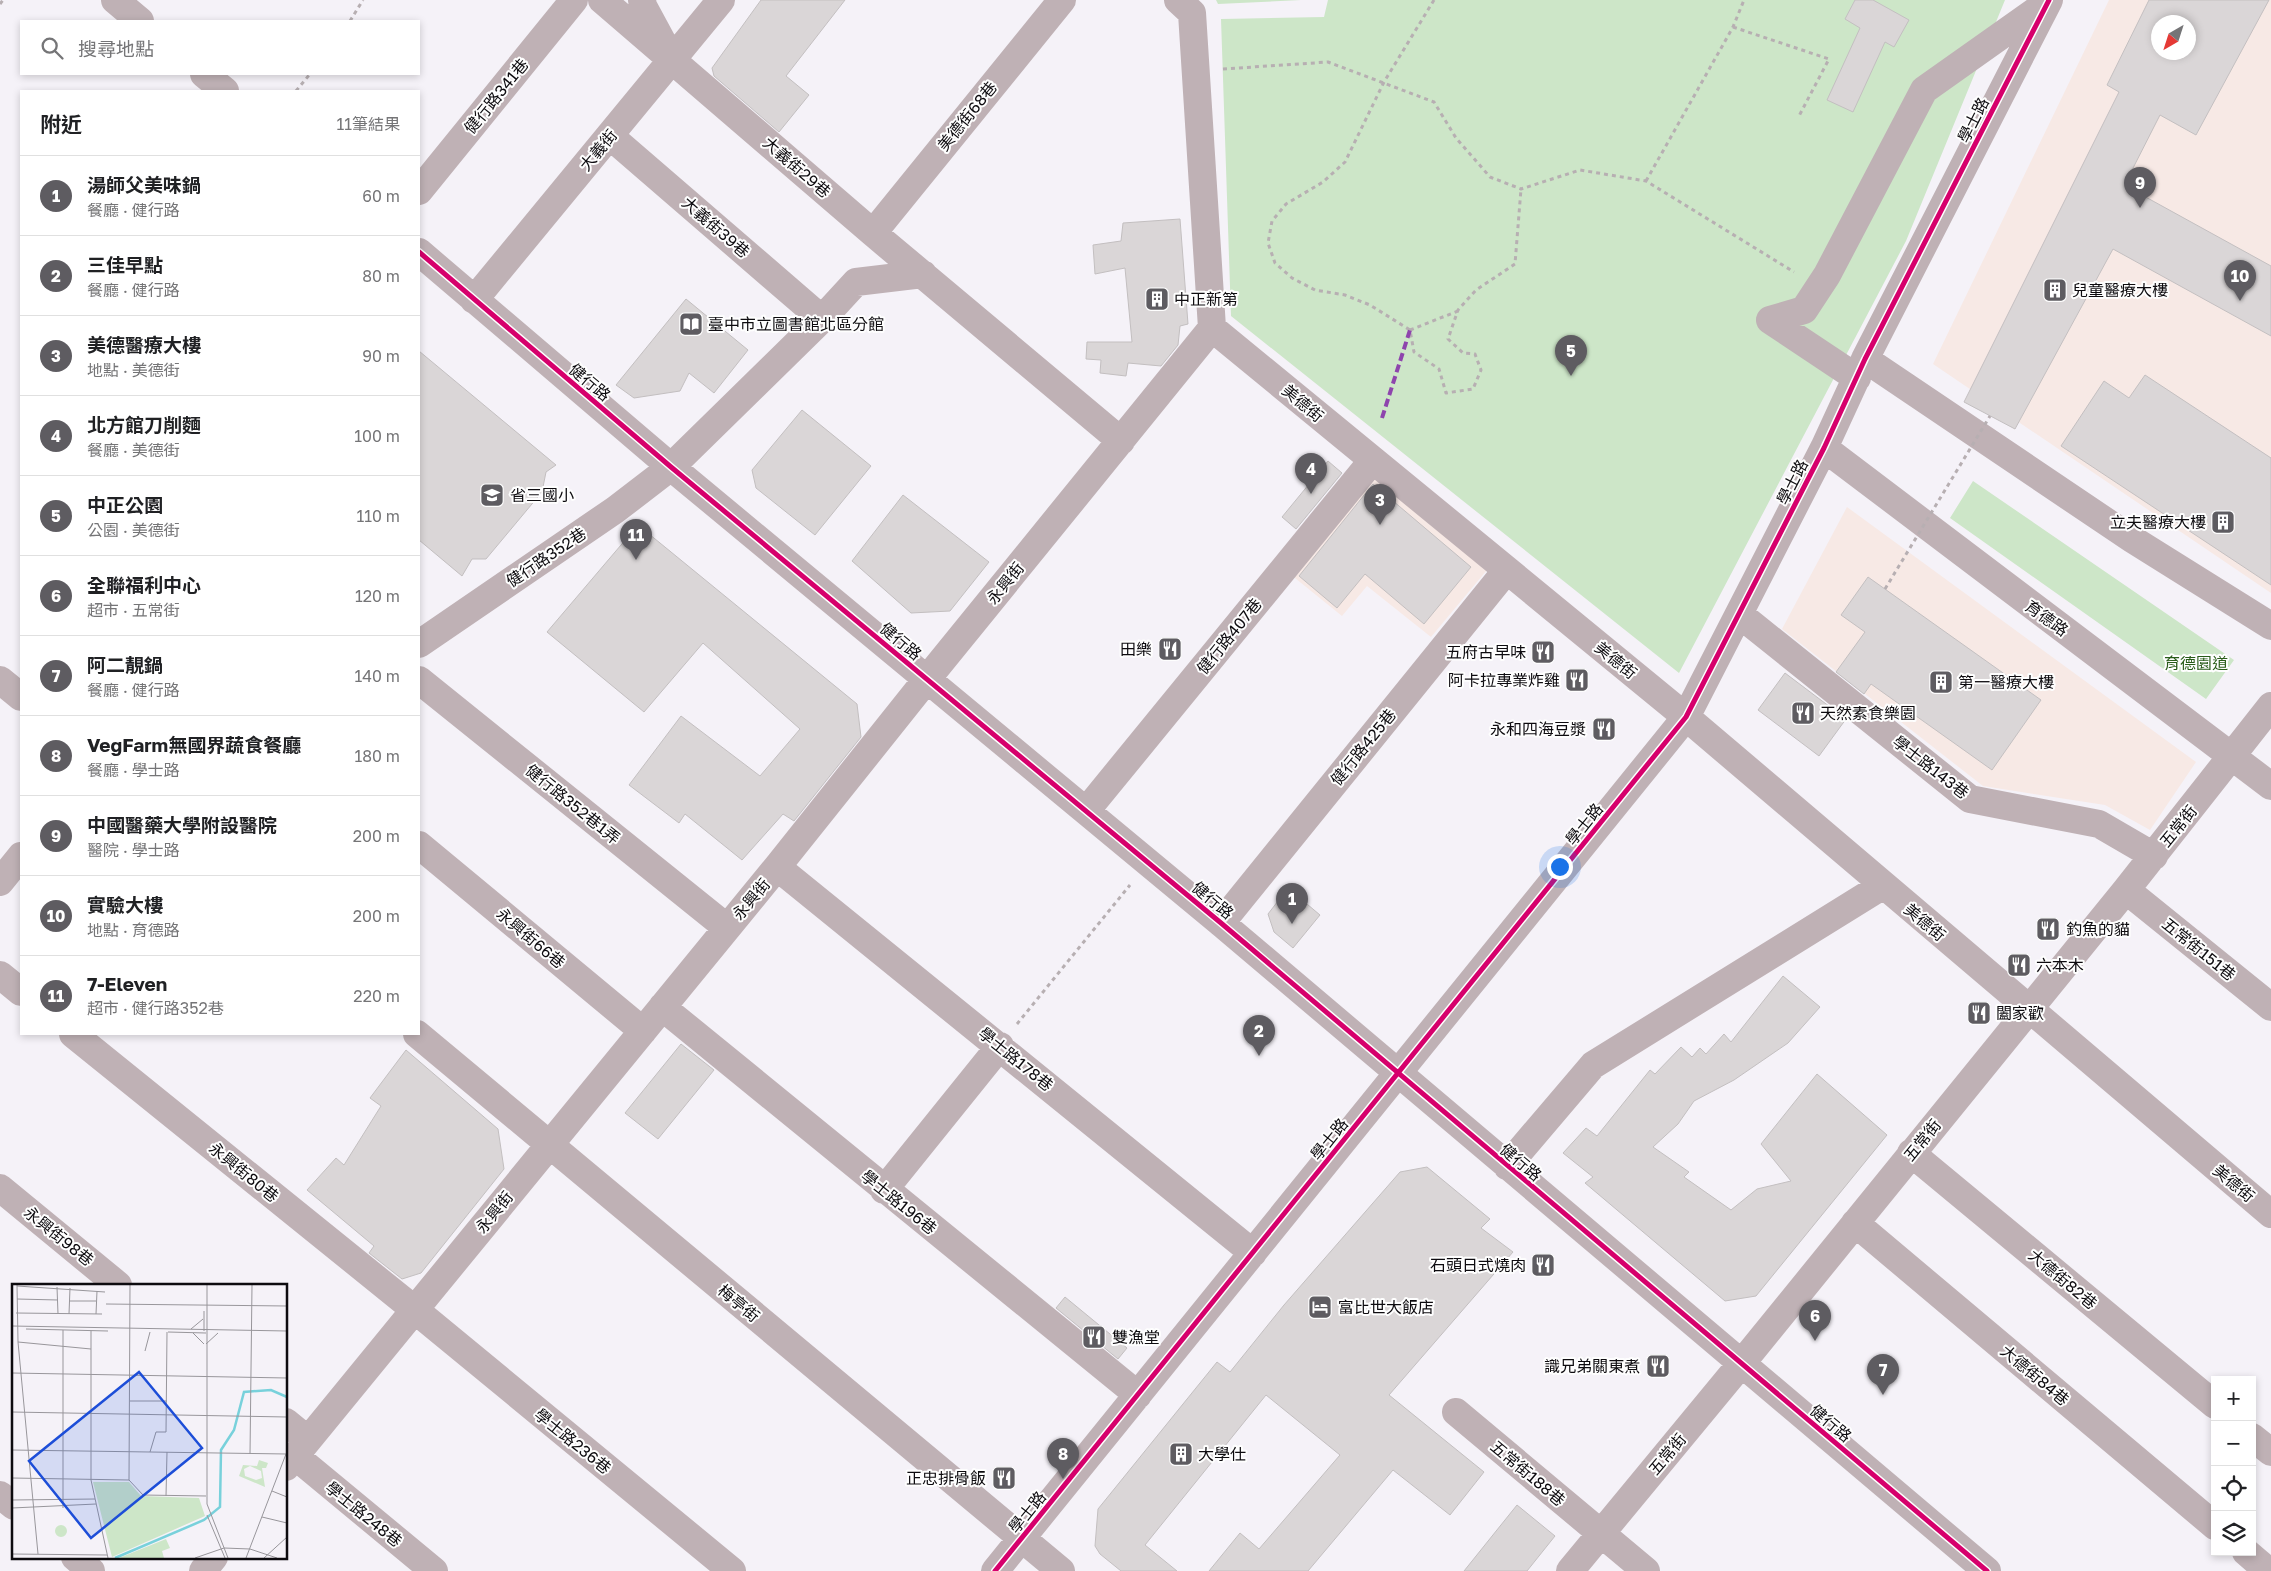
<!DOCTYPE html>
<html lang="zh-TW">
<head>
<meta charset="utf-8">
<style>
	:root { --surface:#fff; --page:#f2f2f2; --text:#202124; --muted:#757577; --line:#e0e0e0; --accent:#5e5c61 }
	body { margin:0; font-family:"Golos Text","Noto Sans TC",sans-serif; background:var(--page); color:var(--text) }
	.controls { position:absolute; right:15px; bottom:15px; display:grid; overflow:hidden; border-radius:0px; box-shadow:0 2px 8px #0003 }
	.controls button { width:45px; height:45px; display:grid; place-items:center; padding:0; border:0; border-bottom:1px solid var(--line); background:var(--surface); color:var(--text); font:25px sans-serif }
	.compass { position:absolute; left:2151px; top:15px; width:45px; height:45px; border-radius:50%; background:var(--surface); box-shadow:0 2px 8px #0003; rotate:219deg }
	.you { position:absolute; left:1559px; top:866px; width:18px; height:18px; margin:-12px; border:4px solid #fff; border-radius:50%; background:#1a73e8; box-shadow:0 0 0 8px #1a73e833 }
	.badge { display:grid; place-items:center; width:32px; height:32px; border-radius:50%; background:var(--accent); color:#fff; font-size:16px; font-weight:700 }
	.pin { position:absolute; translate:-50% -41px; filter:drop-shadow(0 1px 2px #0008) }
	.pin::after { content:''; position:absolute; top:26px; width:18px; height:15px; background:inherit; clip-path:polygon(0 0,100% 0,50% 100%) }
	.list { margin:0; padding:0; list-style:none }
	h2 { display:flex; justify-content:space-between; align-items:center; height:65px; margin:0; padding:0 20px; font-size:21px }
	h2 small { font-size:16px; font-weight:400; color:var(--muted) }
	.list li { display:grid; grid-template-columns:32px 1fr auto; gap:15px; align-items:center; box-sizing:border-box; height:80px; padding:0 20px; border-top:1px solid var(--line) }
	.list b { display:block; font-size:19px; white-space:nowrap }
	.list p { margin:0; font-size:16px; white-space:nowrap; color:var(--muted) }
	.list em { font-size:16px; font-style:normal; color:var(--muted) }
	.icon { flex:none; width:28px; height:28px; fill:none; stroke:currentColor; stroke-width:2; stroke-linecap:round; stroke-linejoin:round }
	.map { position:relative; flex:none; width:2271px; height:1571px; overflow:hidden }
	.search { position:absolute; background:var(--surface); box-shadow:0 2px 8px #0003; left:20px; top:20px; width:400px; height:55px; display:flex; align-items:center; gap:12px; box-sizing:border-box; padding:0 18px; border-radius:0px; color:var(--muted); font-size:19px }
	.panel { position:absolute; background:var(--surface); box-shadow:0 2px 8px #0003; left:20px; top:90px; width:400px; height:945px; border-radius:0px }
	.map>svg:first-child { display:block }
	.medical { fill:#f7e9e5; fill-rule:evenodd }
	.green { fill:#cde6c8 }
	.building { fill:#dad6d7; stroke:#c3bfc0; fill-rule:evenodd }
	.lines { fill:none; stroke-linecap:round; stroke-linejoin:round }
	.path { stroke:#b7afb2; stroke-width:3; stroke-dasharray:4 4; stroke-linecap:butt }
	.minor { stroke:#bfb1b5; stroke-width:28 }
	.path-bridge { stroke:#b7afb2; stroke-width:3; stroke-dasharray:4 4; stroke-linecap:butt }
	.quiet { stroke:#8e44ad; stroke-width:4; stroke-dasharray:8 4; stroke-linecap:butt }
	.cycleway-casing { stroke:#fefefe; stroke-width:8 }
	.cycleway { stroke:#d6006c; stroke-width:5 }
	.labels { text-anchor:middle; stroke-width:4; stroke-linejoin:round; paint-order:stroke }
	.street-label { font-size:16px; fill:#0d0b0f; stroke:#fefefe }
	.poi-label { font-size:16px; fill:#0d0b0f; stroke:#fefefe; text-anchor:start }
	.park-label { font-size:16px; fill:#295c19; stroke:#fefefe }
	.inset-river { fill:none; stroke:#78d1db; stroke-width:2.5 }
	.inset-road { fill:none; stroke:#98969b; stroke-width:1 }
	.view { fill:#1d4ed8; fill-opacity:0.15; stroke:#1d4ed8; stroke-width:2.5 }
	.inset-edge { fill:none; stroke:#0d0b0f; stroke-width:2.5 }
</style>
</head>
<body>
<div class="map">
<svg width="2271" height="1571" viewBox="0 0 2271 1571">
	<rect width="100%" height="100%" fill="#f5f2f8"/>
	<path class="medical" d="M2109 0H2271V593L1933 364ZM2158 22H2188V52H2158Z
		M1372 475 1487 570 1431 637 1367 586 1342 616 1290 574Z
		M1847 507 2196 762 2150 830 2105 805 1983 786 1782 629Z"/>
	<path class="green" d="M1216 0H1301L1218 4Z
		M1328 0H2005L1906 241 1679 673 1231 316 1221 19 1324 17Z
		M1973 481 2234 660 2206 699 1950 518Z"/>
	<path class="building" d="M761 0H845L786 76 809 95 779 132 714 76 712 68Z
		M1855 0H1873L1909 20 1894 47 1885 42 1853 112 1827 100 1860 28 1845 19Z
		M2149 0H2269L2196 135 2160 115 2130 174 2149 184 2142 195 2271 266V336L2113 249 2015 429 1964 402 2119 92 2107 85ZM2158 22H2188V52H2158Z
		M1180 219 1188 324 1180 326 1178 345 1161 366 1128 363 1126 376 1100 373 1101 360 1086 359 1087 342H1132L1125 268 1095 274 1093 245 1121 241 1123 223Z
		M686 299 748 350 714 393 689 373 680 391 634 398 616 385Z
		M419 351 556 465 546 472 542 492 486 559H472L462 576 419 540Z
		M2145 375 2271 458V585L2061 446 2104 381 2129 398Z
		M802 410 871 466 815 535 756 488 752 470Z
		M1328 461 1342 473 1296 529 1282 517Z
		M1373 484 1471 567 1424 624 1365 574 1337 608 1299 576Z
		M903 495 989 562 950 611 911 613 852 561Z
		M638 525 857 704 861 737 794 821 783 814 742 860 685 814 679 823 629 785 681 716 760 776 800 729 703 643 644 712 547 632Z
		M1868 577 2041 700 1992 770 1871 684 1864 694 1836 672 1865 632 1841 615Z
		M1785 673 1846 719 1819 756 1758 710Z
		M1288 888 1320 915 1293 948 1274 932 1268 914Z
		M1783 976 1820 1007 1788 1043 1734 1080 1694 1101 1678 1124 1653 1147 1689 1172 1684 1177 1731 1210 1757 1189 1791 1181 1761 1144 1817 1074 1887 1135 1756 1296 1725 1301 1585 1183 1593 1177 1563 1153 1586 1128 1597 1136 1650 1070 1655 1074 1681 1047 1692 1057 1700 1048 1706 1054 1724 1034 1731 1042Z
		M681 1044 714 1070 658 1139 625 1113Z
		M406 1050 498 1129 504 1169 421 1273 402 1279 369 1253 374 1246 307 1190 336 1158 344 1165 381 1106 370 1098Z
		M1427 1167 1490 1219 1481 1228 1513 1252 1389 1395 1484 1472 1450 1515 1393 1470 1308 1571H1209L1240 1533 1259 1549 1340 1455 1266 1395 1145 1545 1177 1571H1121L1100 1554 1095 1546 1098 1509 1217 1362 1230 1372 1284 1305 1400 1172Z
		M1065 1297 1127 1348 1118 1359 1056 1308Z
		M1517 1505 1555 1536 1527 1571H1464Z"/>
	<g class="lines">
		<path class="path" d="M1434 0 1384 82 1345 162 1323 182 1286 204 1272 221 1268 243 1275 263 1292 278 1315 290 1345 295 1370 305 1410 330 1414 352 1439 369 1446 393 1473 389 1481 370 1475 354 1463 353 1448 339 1458 310 1476 290 1515 264 1521 189
			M0 4 3 0
			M350 21 363 0
			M1733 27 1829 59 1799 116
			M1223 69 1328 62 1434 102 1456 138 1490 177 1521 189 1580 170 1646 181 1794 272
			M296 91 310 74
			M1646 181 1733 27 1744 0
			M1410 330 1458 311
			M1017 1024 1130 885"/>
		<path class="minor" d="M115 0 140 21
			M602 0 873 233 1121 441
			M642 0 643 6 664 45
			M1178 0 1192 13 1212 328 1686 717 2271 1214
			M204 74 225 91
			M610 136 822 319
			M419 191 574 0
			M873 233 1062 0
			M419 252 671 467 1221 923 1987 1571
			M474 300 721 0
			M1770 320 1804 310 1827 275 1924 90 2044 5
			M1770 320 1857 378
			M1865 359 2132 539 2271 626
			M1824 448 2271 786
			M1739 614 1970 799 2099 824 2154 856
			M419 644 615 510 671 467 822 319 856 282 923 274
			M0 680 21 697
			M419 680 726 927
			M1086 811 1372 461
			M419 845 643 1031
			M777 867 1253 1253
			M0 882 21 856
			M2126 890 2271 1007
			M1221 923 1506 571
			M0 975 21 992
			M662 1007 1138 1395
			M73 1034 415 1310 732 1571
			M417 1034 1061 1571
			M1911 1153 2215 1405
			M1507 1166 1593 1065 1882 886
			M0 1188 118 1285
			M884 1190 1000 1046
			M1855 1223 2215 1526
			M1456 1412 1646 1571
			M286 1422 308 1440
			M2252 1437 2271 1452
			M295 1456 434 1571
			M286 1467 777 867 927 679 1212 328
			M0 1495 14 1506
			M2246 1552 2268 1571
			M75 1557 91 1571
			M203 1571 214 1557
			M995 1571 1686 717 1824 448 1865 359 2049 0
			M1570 1571 1741 1364 2126 890 2271 706"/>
		<path class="path-bridge" d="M1885 589 1990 416"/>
		<path class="quiet" d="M1382 418 1410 330"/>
		<g class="cycleway-casing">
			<path id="cycleway" d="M419 252 671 467 1221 923 1987 1571
				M995 1571 1686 717 1824 448 1865 359 2049 0"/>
		</g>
		<use href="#cycleway" class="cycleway"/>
	</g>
	<defs>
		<g id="building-square" transform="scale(1.25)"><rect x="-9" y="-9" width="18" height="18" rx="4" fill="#5e5c61" stroke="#fefefe"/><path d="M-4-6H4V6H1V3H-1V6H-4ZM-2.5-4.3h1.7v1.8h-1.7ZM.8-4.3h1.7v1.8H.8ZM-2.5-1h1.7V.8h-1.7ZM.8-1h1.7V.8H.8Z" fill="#fff"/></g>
		<g id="library-square" transform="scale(1.25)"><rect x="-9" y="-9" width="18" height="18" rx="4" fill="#5e5c61" stroke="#fefefe"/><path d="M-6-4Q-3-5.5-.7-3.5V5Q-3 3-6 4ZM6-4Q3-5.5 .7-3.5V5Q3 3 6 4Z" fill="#fff"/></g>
		<g id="school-square" transform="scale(1.25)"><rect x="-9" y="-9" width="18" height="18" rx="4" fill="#5e5c61" stroke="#fefefe"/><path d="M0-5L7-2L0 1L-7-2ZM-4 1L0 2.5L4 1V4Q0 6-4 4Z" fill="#fff"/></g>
		<g id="restaurant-square" transform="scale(1.25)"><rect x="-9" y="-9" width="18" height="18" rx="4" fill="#5e5c61" stroke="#fefefe"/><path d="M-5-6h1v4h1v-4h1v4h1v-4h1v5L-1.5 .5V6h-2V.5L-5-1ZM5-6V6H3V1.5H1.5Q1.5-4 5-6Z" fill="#fff"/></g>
		<g id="hotel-square" transform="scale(1.25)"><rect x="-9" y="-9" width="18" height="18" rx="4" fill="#5e5c61" stroke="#fefefe"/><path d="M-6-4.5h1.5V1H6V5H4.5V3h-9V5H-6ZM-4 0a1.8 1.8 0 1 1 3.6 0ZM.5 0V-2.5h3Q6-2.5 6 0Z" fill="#fff"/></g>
	</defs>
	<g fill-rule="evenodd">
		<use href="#building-square" x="2055" y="290"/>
		<use href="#building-square" x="1157" y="299"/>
		<use href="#library-square" x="691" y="324"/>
		<use href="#school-square" x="492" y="495"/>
		<use href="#building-square" x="2223" y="522"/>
		<use href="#restaurant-square" x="1170" y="649"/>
		<use href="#restaurant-square" x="1543" y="652"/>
		<use href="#restaurant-square" x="1577" y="680"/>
		<use href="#building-square" x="1941" y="682"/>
		<use href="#restaurant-square" x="1803" y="713"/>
		<use href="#restaurant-square" x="1604" y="729"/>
		<use href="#restaurant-square" x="2048" y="929"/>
		<use href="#restaurant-square" x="2019" y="965"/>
		<use href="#restaurant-square" x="1979" y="1013"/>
		<use href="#restaurant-square" x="1543" y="1265"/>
		<use href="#hotel-square" x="1320" y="1307"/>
		<use href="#restaurant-square" x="1094" y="1337"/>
		<use href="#restaurant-square" x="1658" y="1366"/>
		<use href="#building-square" x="1181" y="1454"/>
		<use href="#restaurant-square" x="1004" y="1478"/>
	</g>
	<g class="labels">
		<g class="street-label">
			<text transform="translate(496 96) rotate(-51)" y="6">健行路341巷</text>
			<text transform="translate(967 116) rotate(-51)" y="6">美德街68巷</text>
			<text transform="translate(1973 120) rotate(-63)" y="6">學士路</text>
			<text transform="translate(598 150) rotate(-50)" y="6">大義街</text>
			<text transform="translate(797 167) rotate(41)" y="6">大義街29巷</text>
			<text transform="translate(716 227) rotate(41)" y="6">大義街39巷</text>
			<text transform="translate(590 382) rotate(40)" y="6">健行路</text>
			<text transform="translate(1303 403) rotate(40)" y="6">美德街</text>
			<text transform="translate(1792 482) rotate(-63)" y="6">學士路</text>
			<text transform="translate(546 557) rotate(-34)" y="6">健行路352巷</text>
			<text transform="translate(1005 583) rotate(-51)" y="6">永興街</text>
			<text transform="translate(2047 618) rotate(36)" y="6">育德路</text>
			<text transform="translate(1229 636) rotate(-51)" y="6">健行路407巷</text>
			<text transform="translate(901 641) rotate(40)" y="6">健行路</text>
			<text transform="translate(1616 660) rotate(39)" y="6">美德街</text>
			<text transform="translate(1363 747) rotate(-51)" y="6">健行路425巷</text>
			<text transform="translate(1931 767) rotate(38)" y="6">學士路143巷</text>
			<text transform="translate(573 804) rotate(39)" y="6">健行路352巷1弄</text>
			<text transform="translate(1584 824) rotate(-51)" y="6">學士路</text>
			<text transform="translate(2178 826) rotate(-51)" y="6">五常街</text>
			<text transform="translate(751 899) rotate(-50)" y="6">永興街</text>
			<text transform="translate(1213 900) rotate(40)" y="6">健行路</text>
			<text transform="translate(1925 922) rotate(40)" y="6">美德街</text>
			<text transform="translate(531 938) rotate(40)" y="6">永興街66巷</text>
			<text transform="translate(2199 949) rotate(39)" y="6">五常街151巷</text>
			<text transform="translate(1016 1059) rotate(39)" y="6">學士路178巷</text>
			<text transform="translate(1329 1139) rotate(-51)" y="6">學士路</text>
			<text transform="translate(1922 1140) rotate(-51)" y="6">五常街</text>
			<text transform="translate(1521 1162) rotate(40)" y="6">健行路</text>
			<text transform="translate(244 1172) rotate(39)" y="6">永興街80巷</text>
			<text transform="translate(2234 1183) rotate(40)" y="6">美德街</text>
			<text transform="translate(899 1202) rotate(39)" y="6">學士路196巷</text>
			<text transform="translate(494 1212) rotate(-51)" y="6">永興街</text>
			<text transform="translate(59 1236) rotate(39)" y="6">永興街98巷</text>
			<text transform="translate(2063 1279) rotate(40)" y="6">大德街82巷</text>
			<text transform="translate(739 1303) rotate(40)" y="6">梅亭街</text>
			<text transform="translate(2035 1375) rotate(40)" y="6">大德街84巷</text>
			<text transform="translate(1831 1423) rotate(40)" y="6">健行路</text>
			<text transform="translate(573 1441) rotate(39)" y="6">學士路236巷</text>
			<text transform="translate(1667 1454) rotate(-50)" y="6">五常街</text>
			<text transform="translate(1528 1473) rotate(40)" y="6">五常街188巷</text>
			<text transform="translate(1027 1512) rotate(-51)" y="6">學士路</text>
			<text transform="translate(364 1514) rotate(39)" y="6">學士路248巷</text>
		</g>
		<g class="poi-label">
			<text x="2072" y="296">兒童醫療大樓</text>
			<text x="1174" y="305">中正新第</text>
			<text x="708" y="330">臺中市立圖書館北區分館</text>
			<text x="510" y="501">省三國小</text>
			<text x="2206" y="528" text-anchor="end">立夫醫療大樓</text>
			<text x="1152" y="655" text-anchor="end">田樂</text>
			<text x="1526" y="658" text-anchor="end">五府古早味</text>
			<text x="1560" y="686" text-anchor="end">阿卡拉專業炸雞</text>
			<text x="1958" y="688">第一醫療大樓</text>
			<text x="1820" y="719">天然素食樂園</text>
			<text x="1586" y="735" text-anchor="end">永和四海豆漿</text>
			<text x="2066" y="935">釣魚的貓</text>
			<text x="2036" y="971">六本木</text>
			<text x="1996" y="1019">闔家歡</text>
			<text x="1526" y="1271" text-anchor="end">石頭日式燒肉</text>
			<text x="1338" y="1313">富比世大飯店</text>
			<text x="1112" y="1343">雙漁堂</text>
			<text x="1640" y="1372" text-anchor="end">識兄弟關東煮</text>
			<text x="1198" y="1460">大學仕</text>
			<text x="986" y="1484" text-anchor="end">正忠排骨飯</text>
		</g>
		<g class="park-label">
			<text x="2196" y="669">育德園道</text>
		</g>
	</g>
	<g transform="translate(12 1284)">
		<rect width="275" height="275" fill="#f5f2f8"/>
		<path d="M247 176 256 179 254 184H250L253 203 227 192 231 181 245 182ZM238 182 249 187 250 194 244 196 233 192 232 185ZM81 198H117L129 212 125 217 130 212 187 214 193 232 100 273ZM43 247a6 6 0 1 1 12 0a6 6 0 1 1-12 0ZM154 255 158 264 150 267 152 274H107Z" fill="#cde6c8" fill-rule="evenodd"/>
		<path class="inset-river" d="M103 274 192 236 208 223 209 166 222 146 232 108 259 106 275 113"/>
		<path class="inset-road" d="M5 1 6 58 26 270M195 1V220L216 274M5 2 93 8M45 3 46 30M5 15 46 16M58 17H84M94 20 275 22M4 29 90 30M57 30 58 4M84 30 85 7M0 42 275 47M14 45 96 47M179 45 191 35M51 46V224M79 47V196L96 274M192 47V27M156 48 194 49M181 49 192 60M6 58 79 65M194 60 206 49M133 67 138 48M0 89 275 94M118 117H155M0 128 275 133M0 166 275 170M138 168 144 148H154L155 48M238 170 240 1M0 194 117 196 131 211 194 212M117 196 118 1M260 207 275 213M154 212 155 168M0 216 83 215M0 224 84 220M195 231 213 274M250 233 275 239M0 270 95 271M183 274 212 264 238 265 265 274M234 274 274 170M252 274 275 253"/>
		<path class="view" d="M127 88 190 164 79 254 17 177Z"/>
		<rect width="275" height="275" class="inset-edge"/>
	</g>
</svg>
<div class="controls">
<button>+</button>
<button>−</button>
<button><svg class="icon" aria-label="locate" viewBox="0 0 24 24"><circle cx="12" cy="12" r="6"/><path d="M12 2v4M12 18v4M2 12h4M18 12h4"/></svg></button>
<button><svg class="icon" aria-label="layers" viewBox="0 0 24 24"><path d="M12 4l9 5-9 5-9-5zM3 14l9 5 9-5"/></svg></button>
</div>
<svg class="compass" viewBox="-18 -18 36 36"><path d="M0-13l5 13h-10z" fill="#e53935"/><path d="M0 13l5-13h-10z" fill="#757577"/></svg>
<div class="you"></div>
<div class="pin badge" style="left:1292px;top:924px">1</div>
<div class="pin badge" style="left:1259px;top:1056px">2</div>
<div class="pin badge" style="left:1380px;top:525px">3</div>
<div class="pin badge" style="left:1311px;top:494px">4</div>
<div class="pin badge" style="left:1571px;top:376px">5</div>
<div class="pin badge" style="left:1815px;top:1341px">6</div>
<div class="pin badge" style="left:1883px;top:1395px">7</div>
<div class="pin badge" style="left:1063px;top:1479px">8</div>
<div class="pin badge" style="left:2140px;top:208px">9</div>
<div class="pin badge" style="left:2240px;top:301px">10</div>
<div class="pin badge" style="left:636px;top:560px">11</div>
<div class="search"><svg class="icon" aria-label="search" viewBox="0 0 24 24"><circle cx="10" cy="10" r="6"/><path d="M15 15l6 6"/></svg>搜尋地點</div>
<section class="panel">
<h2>附近<small>11筆結果</small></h2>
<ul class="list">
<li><span class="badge">1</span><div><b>湯師父美味鍋</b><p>餐廳 · 健行路</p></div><em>60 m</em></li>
<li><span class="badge">2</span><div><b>三佳早點</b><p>餐廳 · 健行路</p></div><em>80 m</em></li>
<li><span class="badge">3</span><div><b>美德醫療大樓</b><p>地點 · 美德街</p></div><em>90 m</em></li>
<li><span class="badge">4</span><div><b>北方館刀削麵</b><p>餐廳 · 美德街</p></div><em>100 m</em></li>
<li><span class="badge">5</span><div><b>中正公園</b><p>公園 · 美德街</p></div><em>110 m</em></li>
<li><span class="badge">6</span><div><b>全聯福利中心</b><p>超市 · 五常街</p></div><em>120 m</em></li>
<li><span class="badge">7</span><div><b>阿二靚鍋</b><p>餐廳 · 健行路</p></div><em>140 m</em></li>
<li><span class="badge">8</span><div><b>VegFarm無國界蔬食餐廳</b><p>餐廳 · 學士路</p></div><em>180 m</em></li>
<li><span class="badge">9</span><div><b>中國醫藥大學附設醫院</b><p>醫院 · 學士路</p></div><em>200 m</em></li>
<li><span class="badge">10</span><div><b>實驗大樓</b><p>地點 · 育德路</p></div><em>200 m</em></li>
<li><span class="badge">11</span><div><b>7-Eleven</b><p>超市 · 健行路352巷</p></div><em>220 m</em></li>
</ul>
</section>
</div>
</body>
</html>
